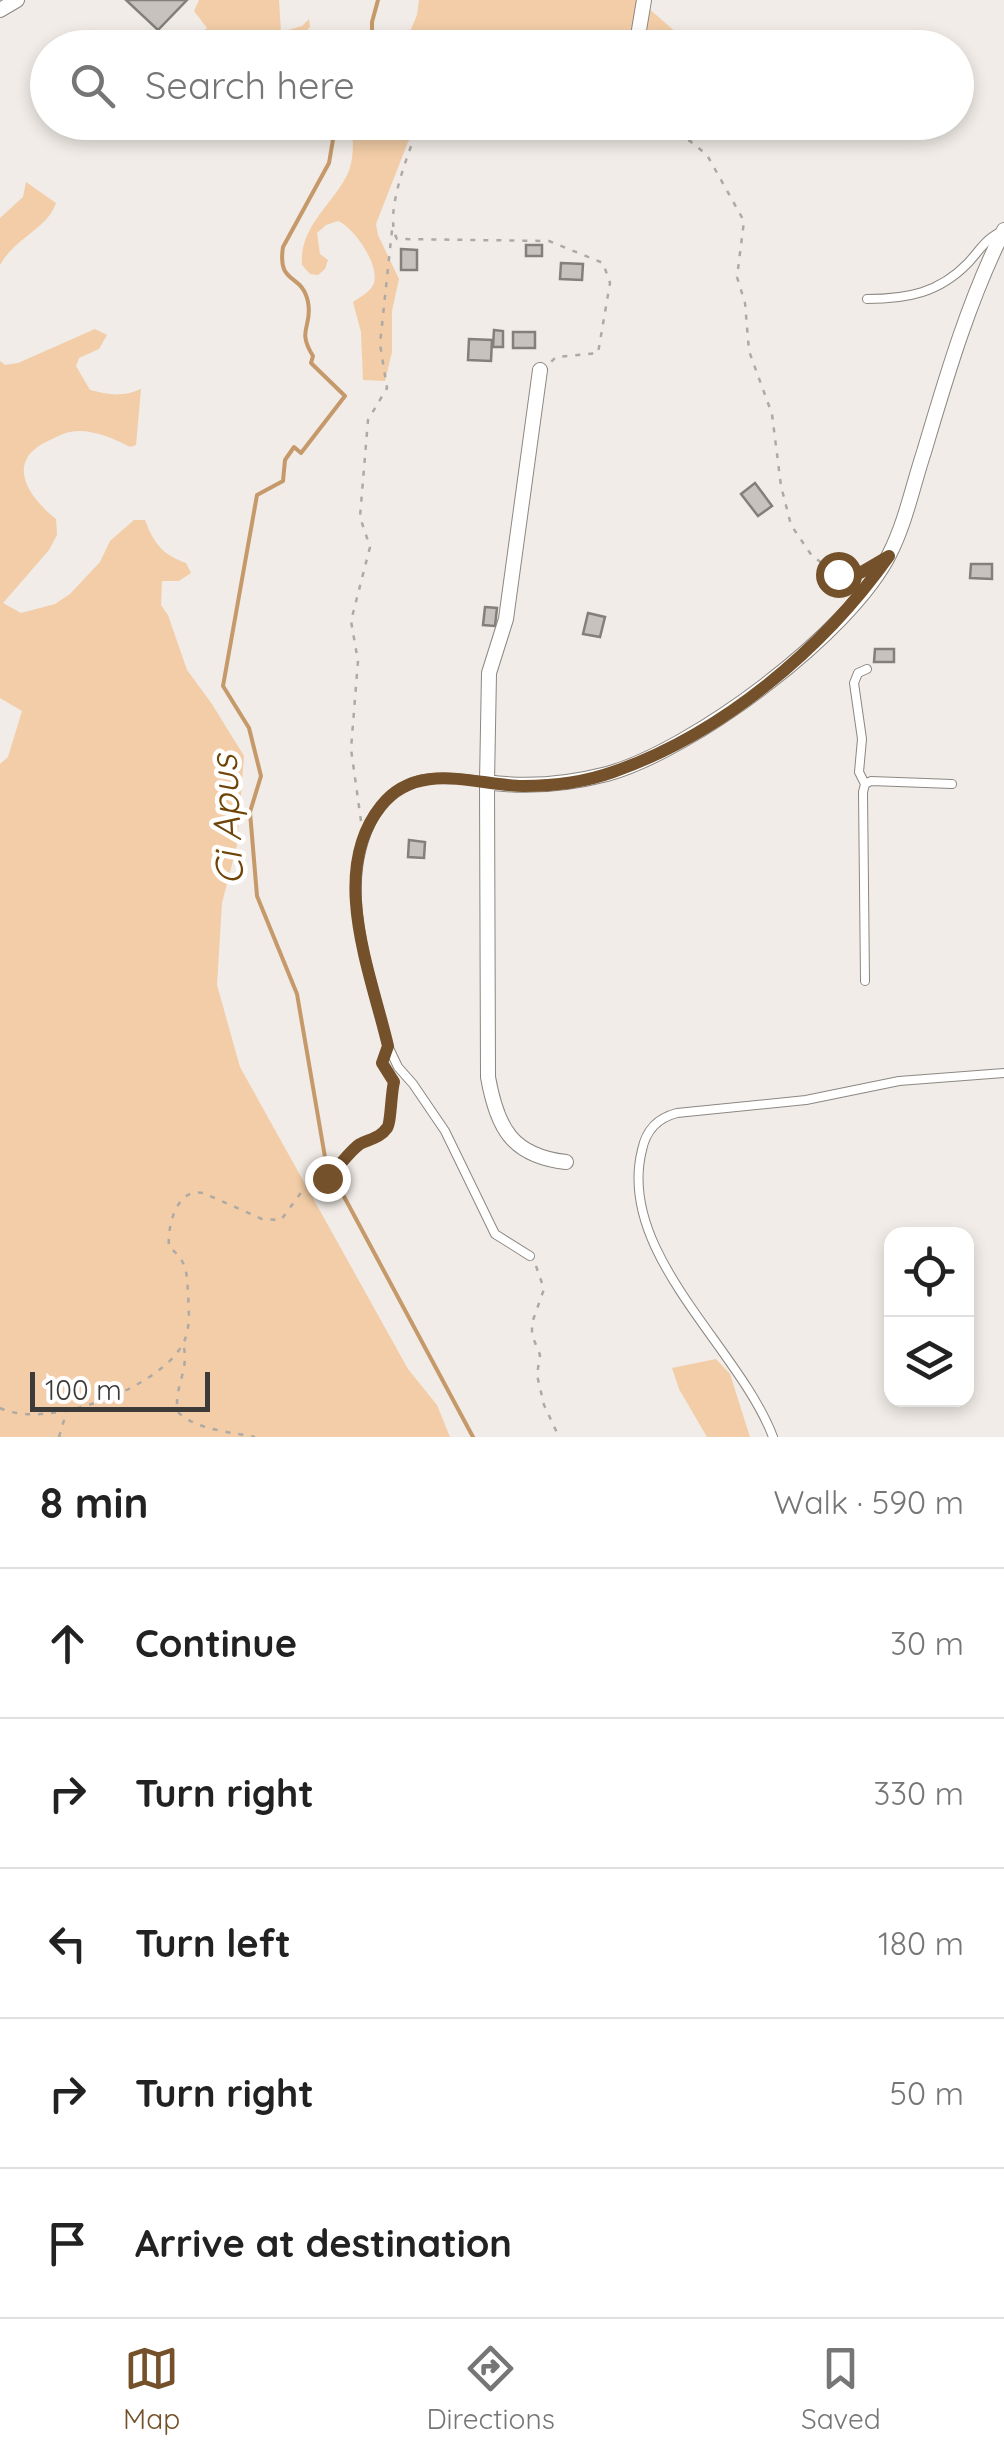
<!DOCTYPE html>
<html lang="en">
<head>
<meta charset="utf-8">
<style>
	:root { --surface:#fff; --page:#f6f6f6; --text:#222; --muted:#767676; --line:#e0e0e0; --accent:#74512a }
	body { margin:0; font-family:Quicksand,sans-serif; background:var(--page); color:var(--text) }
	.controls { position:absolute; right:30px; bottom:30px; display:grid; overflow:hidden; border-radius:20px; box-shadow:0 5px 15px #0003 }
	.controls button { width:90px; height:90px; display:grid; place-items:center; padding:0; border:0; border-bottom:2px solid var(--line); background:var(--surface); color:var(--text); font:50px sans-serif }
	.scale { position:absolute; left:30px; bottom:25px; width:180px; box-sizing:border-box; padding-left:10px; border:5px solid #3d3b39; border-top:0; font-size:28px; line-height:35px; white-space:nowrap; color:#3d3b39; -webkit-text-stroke:8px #fff; paint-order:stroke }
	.stop { position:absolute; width:30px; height:30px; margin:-22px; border:8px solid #74512a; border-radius:50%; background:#fff }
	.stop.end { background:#74512a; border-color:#fff; box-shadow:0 2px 10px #0008 }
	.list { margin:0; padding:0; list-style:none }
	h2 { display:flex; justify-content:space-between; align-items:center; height:130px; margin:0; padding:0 40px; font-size:42px }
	h2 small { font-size:32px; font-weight:400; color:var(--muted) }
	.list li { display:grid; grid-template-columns:65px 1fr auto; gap:30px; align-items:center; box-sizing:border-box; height:150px; padding:0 40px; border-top:2px solid var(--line) }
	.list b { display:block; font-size:38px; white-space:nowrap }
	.list em { font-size:32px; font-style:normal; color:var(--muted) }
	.icon { flex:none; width:55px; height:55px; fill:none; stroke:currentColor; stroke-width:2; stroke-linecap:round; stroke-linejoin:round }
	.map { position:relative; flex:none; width:1004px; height:1437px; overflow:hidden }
	.search { position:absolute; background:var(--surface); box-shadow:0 5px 15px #0003; left:30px; right:30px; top:30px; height:110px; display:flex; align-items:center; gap:25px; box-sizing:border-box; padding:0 35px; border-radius:55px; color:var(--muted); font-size:38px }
	.sheet { height:880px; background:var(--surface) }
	nav { display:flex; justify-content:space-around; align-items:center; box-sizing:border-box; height:140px; border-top:2px solid var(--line); background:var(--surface); font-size:28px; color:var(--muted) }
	nav a { display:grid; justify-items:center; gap:5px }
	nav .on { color:var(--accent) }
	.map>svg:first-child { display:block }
	.green { fill:#f2cda7 }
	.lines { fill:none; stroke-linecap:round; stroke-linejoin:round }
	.stream { stroke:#c5996a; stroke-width:4 }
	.building { fill:#c7c2bd; stroke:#837f7a; stroke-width:2.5 }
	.service-casing { stroke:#8c8782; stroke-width:10 }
	.minor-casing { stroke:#8c8782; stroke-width:16 }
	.path { stroke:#ada9a5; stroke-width:2.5; stroke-dasharray:5 8; stroke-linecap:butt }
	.service { stroke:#fff; stroke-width:8 }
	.minor { stroke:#fff; stroke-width:14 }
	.route { stroke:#74512a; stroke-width:12 }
	.labels { text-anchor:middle; stroke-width:9; stroke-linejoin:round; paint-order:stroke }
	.water-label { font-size:38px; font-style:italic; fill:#6f4407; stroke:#fff }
</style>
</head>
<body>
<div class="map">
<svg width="1004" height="1437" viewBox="0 0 1004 1437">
	<rect width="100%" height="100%" fill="#f1ece7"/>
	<path class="green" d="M199 0H279L281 32 302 26 309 19 310 27 302 36V47H184L207 28 194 11Z
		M419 0H639L686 41 685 48H403L417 15Z
		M352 123H425L408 142 376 224 378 235 399 279 392 311V352L385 381 363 380 361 332 353 302C359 298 368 293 372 287 384 270 354 227 338 221L326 225 317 233 320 254 328 260 325 269 318 275 310 274 302 265C299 229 329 207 345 179 355 162 353 142 352 123Z
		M26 182 56 203C48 228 15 238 0 265V218L23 197Z
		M95 329 107 335 99 349 79 358 76 366 90 390C110 395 122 397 141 389L136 445 130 447C113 438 89 428 70 432 63 433 55 438 48 441 4 461 28 497 56 519L57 535 49 550 3 603 21 613 55 604 70 594 100 562 110 541 134 520H145C154 544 163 555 186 563L191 573 179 581H162L161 605 168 615 187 670 212 704 244 756 237 845 222 903 217 985 240 1067 408 1369 437 1405 450 1437H0V764L8 757 22 711 0 698V361L5 365 18 363Z
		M716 1359 730 1374 750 1437H707L679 1389 672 1368Z"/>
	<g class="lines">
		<path class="stream" d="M372 48V22L378 0
			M336 122 329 163 283 247C277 286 302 272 308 302 313 327 296 329 313 356L311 363 345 396 301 453 294 447 285 460 283 481 257 495 223 686 249 728 261 776 250 812 257 896 297 994 326 1163 473 1437
			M220 132 247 134 274 122"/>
	</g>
	<path class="building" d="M126 0H187L158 30Z
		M526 245H542V256H526Z
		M401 249 417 250V270H401Z
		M561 263 583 264 582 280 560 279Z
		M494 330 503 331V347H493Z
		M513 332H535V348H513Z
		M469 339 492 340 491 361 468 360Z
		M755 483 772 506 758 516 741 494Z
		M971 564H992V579L970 578Z
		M485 607 497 608 495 626 483 625Z
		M588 613 605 617 600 637 583 634Z
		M875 649H894V662H874Z
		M409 840 425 842 424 858 408 857Z"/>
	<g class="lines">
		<g class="service-casing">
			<path id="service" d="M867 299C907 299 939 293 968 263 980 250 987 237 1003 231
				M487 782C467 779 445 776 425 779 405 781 387 797 376 814 334 884 371 972 388 1046L398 1067 413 1084 445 1131 495 1234 530 1256
				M865 784 859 772 862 739 854 683 858 673 867 669
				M865 981 863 792 865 784 871 781 952 784
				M773 1437C739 1347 616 1253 642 1150 646 1130 657 1118 677 1113L806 1100 899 1081 1004 1073"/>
		</g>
		<g class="minor-casing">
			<path id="minor" d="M0 10 17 0
				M636 48 644 0
				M487 782 489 673 506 619 540 370
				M566 1162C512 1156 497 1128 488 1077L487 782C527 788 568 784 607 774 693 750 851 633 890 553 906 521 913 485 924 452 946 378 969 299 1004 230"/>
		</g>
		<path class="path" d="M420 122C410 150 383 213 397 239L549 241 603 263 610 283 598 353 556 357 550 363
			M641 122 644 127 690 141 707 155 744 221 737 277 745 303 749 351 772 414 781 486 791 525 812 556 838 574 864 571
			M361 821 351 749 358 661 351 621 370 547 360 517 368 420 387 388 380 344 392 230
			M536 1266 544 1289 532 1323V1335L540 1355 537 1375 544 1405 559 1437
			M184 1348C189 1370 173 1390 178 1412 196 1430 231 1432 255 1437
			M0 1408C46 1430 155 1390 181 1347 191 1332 189 1311 188 1294 187 1272 187 1261 169 1247 167 1226 177 1187 203 1193L262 1219 281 1220 303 1190 327 1178 359 1145 372 1141 388 1127 389 1101 395 1081 382 1063 383 1057
			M59 1437 67 1410"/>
		<use href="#service" class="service"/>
		<use href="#minor" class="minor"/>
	</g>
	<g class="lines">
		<path class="route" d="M327 1178C338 1169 350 1150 360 1144 370 1139 380 1138 387 1128 391 1123 391 1093 394 1082L382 1063 388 1046C371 973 328 872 381 806 417 760 475 785 523 786 552 786 585 782 613 772 722 734 823 649 889 556L860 573 838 574"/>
	</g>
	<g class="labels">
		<g class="water-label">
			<text transform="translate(227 820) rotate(-93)" y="13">Ci Apus</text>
		</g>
	</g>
</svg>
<div class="controls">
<button><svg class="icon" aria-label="locate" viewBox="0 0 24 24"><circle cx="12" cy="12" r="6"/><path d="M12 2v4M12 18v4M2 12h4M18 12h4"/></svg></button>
<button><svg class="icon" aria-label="layers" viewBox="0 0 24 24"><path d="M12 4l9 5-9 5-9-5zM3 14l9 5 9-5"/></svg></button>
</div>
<div class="scale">100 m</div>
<div class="stop" style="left:838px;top:574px"></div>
<div class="stop end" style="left:327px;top:1178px"></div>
<div class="search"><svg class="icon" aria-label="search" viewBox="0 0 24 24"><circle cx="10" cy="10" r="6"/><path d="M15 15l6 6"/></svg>Search here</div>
</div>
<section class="sheet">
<h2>8 min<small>Walk · 590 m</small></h2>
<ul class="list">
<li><svg class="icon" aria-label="ahead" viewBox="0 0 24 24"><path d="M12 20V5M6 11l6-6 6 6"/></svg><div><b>Continue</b></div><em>30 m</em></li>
<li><svg class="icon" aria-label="right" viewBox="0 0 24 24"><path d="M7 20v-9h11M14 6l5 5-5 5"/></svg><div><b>Turn right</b></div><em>330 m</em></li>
<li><svg class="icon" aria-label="left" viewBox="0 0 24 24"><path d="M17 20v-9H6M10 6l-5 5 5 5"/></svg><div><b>Turn left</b></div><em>180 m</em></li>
<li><svg class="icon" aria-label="right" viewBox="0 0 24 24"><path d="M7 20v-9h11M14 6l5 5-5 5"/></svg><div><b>Turn right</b></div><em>50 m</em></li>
<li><svg class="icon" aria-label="arrive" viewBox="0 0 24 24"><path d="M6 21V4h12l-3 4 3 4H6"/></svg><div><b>Arrive at destination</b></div></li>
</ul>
</section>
<nav>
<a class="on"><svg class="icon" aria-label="map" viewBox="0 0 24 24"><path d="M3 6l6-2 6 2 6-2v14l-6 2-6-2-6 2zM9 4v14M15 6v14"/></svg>Map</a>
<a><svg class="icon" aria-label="directions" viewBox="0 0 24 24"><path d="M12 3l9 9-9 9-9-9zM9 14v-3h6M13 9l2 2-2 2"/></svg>Directions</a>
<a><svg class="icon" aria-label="saved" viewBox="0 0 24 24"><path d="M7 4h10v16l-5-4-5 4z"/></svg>Saved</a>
</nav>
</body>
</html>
